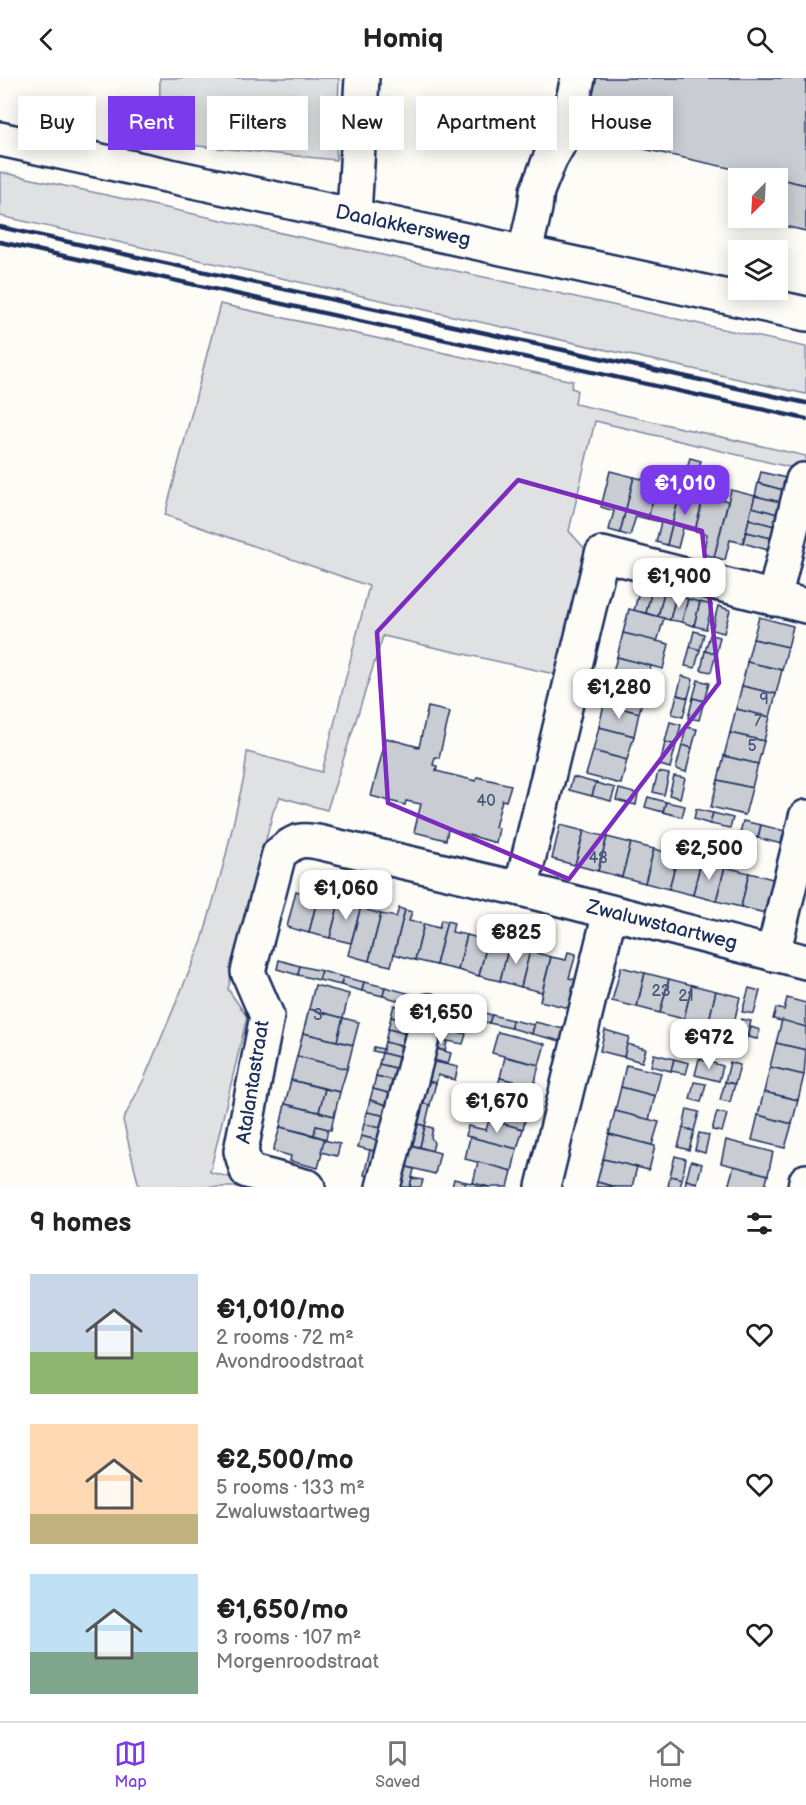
<!DOCTYPE html>
<meta charset="utf-8">
<style>
:root{--surface:#fff;--page:#f6f6f6;--text:#222;--muted:#767676;--line:#e0e0e0;--accent:#7c3aed}
body{margin:0;font-family:"Balsamiq Sans",sans-serif;background:var(--page);color:var(--text);height:100vh;display:flex;flex-direction:column;font-size:22px;white-space:nowrap}
*{box-sizing:border-box;margin:0}
p{font-size:20px;color:var(--muted)}
.icon{flex:none;width:33px;height:33px;fill:none;stroke:currentColor;stroke-width:2;stroke-linecap:round;stroke-linejoin:round}
.map{position:relative;height:1109px;overflow:hidden}
.side{display:flex;flex-direction:column;background:var(--surface);flex:1}
.side>*{flex:none}
.top-card{position:absolute;left:18px;top:18px;width:771px;height:54px;display:flex;gap:12px}
.needle{width:39px;rotate:204deg}
.tools{position:absolute;left:728px;top:90px;display:grid;gap:12px}
.tools a{display:grid;place-items:center;width:60px;height:60px;border-radius:0px;background:var(--surface);box-shadow:0 3px 15px #0003;font-size:30px}
.price{position:absolute;translate:-50% -51px;padding:0 14px;border-radius:12px;background:#fff;color:#222;font-size:20px;line-height:39px;filter:drop-shadow(0 2px 3px #0008)}
.price::after{content:'';position:absolute;left:50%;top:36px;width:18px;height:14px;margin-left:-9px;background:inherit;clip-path:polygon(0 0,100% 0,50% 100%)}
.price.current{background:var(--accent);color:#fff}
ul{padding:0;list-style:none}
li{display:flex;align-items:center;gap:18px;height:150px;padding:0 30px}
li span{display:grid;place-items:center;flex:none;width:168px;height:120px;border-radius:0px;color:#555}
li>.icon{margin-inline-start:auto}
span .icon{width:72px;height:72px;fill:#fffc;stroke-width:1}
li b{font-size:26px}
h2{display:flex;justify-content:space-between;align-items:center;height:72px;padding:0 30px;font-size:26px}
.pill{padding:0 21px;border-radius:0px;background:var(--surface);box-shadow:0 3px 15px #0003;font-size:21px;line-height:54px}
.pill.current{background:var(--accent);color:#fff}
header{display:flex;justify-content:space-between;align-items:center;height:78px;padding:0 30px;background:var(--surface);font-size:27px;font-weight:800}
.menu{display:flex;justify-content:space-around;align-items:center;height:84px;border-top:2px solid var(--line);background:var(--surface);font-size:16px;color:var(--muted)}
.menu a{display:grid;justify-items:center;gap:3px}
.menu .current{color:var(--accent)}
.map>svg:first-child{display:block}
.green{fill:#e0e1e3;stroke:#7e88a0;stroke-width:1.5}
.building{fill:#c9ccd3;stroke:#1b2f5e;stroke-width:1.5}
.lines{fill:none;stroke-linecap:round;stroke-linejoin:round}
.minor-casing{stroke:#1b2f5e;stroke-width:38}
.minor{stroke:#fdfcf7;stroke-width:33}
.rail{stroke:#1b2f5e;stroke-width:4.5}
.marked{fill:none;stroke:#7b2cbf;stroke-width:4.5;stroke-linejoin:round}
.labels{text-anchor:middle;dominant-baseline:central;stroke-width:5;stroke-linejoin:round;paint-order:stroke}
.number-label{font-size:16px;fill:#46567b}
.street-label{font-size:20px;fill:#1b2f5e;stroke:#fdfcf7}
</style>
<header><svg class="icon" aria-label="back" viewBox="0 0 24 24"><path d="M15 5l-7 7 7 7"/></svg>Homiq<svg class="icon" aria-label="search" viewBox="0 0 24 24"><circle cx="10" cy="10" r="6"/><path d="M15 15l6 6"/></svg></header>
<div class="map">
<svg width="806" height="1109" viewBox="0 0 806 1109">
<rect width="100%" height="100%" fill="#fdfcf7"/>
<filter id="ink" filterUnits="userSpaceOnUse"><feTurbulence type="fractalNoise" baseFrequency=".0167" numOctaves="2"/><feDisplacementMap in="SourceGraphic" scale="12" xChannelSelector="R" yChannelSelector="G"/><feConvolveMatrix kernelMatrix="1 2 1 2 8 2 1 2 1" color-interpolation-filters="sRGB"/></filter>
<g filter="url(#ink)">
<g class="green">
<polygon points="160,0 339,0 336,82 159,64"/>
<polygon points="0,94 806,269 806,316 0,138"/>
<polygon points="220,226 573,303 571,310 577,312 575,326 806,378 806,393 595,343 569,453 586,472 559,597 383,558 327,732 280,719 273,734 228,911 247,939 210,1094 266,1109 139,1109 123,1042 144,1001 202,863 225,781 244,699 247,674 322,694 369,508 165,437"/>
</g>
<g class="building">
<polygon points="593,0 806,0 806,107 580,57"/>
<polygon points="763,97 806,107 806,153 753,141 777,140 777,100 762,100"/>
<polygon points="690,380 701,383 699,389 694,392 687,390"/>
<polygon points="610,393 634,399 620,455 609,452 614,433 601,429"/>
<polygon points="761,394 786,400 783,412 758,405"/>
<polygon points="634,399 657,405 648,441 636,438 630,458 620,455"/>
<polygon points="657,405 681,411 667,467 656,464 661,444 648,441"/>
<polygon points="758,405 783,412 780,424 755,418"/>
<polygon points="681,411 704,417 695,453 683,450 678,470 667,467"/>
<polygon points="731,412 755,418 743,465 730,462 725,482 714,479"/>
<polygon points="704,417 728,423 714,479 703,476 707,456 695,453"/>
<polygon points="755,418 780,424 777,436 752,429"/>
<polygon points="752,429 777,436 774,448 749,441"/>
<polygon points="749,441 774,448 771,460 746,454"/>
<polygon points="746,454 771,460 768,472 743,465"/>
<polygon points="640,509 652,512 646,535 634,533"/>
<polygon points="652,512 664,515 658,539 646,535"/>
<polygon points="664,515 676,518 670,542 658,539"/>
<polygon points="676,518 688,521 682,544 670,542"/>
<polygon points="688,521 700,524 694,548 682,544"/>
<polygon points="700,524 712,527 706,551 694,548"/>
<polygon points="718,528 730,532 724,555 712,552"/>
<polygon points="629,531 664,540 657,564 623,555"/>
<polygon points="759,539 793,548 788,569 753,561"/>
<polygon points="694,553 704,556 700,572 690,569"/>
<polygon points="623,555 669,566 663,591 617,579"/>
<polygon points="710,557 720,559 716,576 705,573"/>
<polygon points="753,561 788,569 782,592 747,584"/>
<polygon points="690,569 700,572 695,590 685,588"/>
<polygon points="705,573 716,576 711,594 701,592"/>
<polygon points="617,579 651,588 645,611 611,602"/>
<polygon points="747,584 782,592 776,616 742,608"/>
<polygon points="682,598 693,601 688,620 677,617"/>
<polygon points="611,602 645,611 639,635 604,626"/>
<polygon points="698,602 709,605 704,623 693,620"/>
<polygon points="742,608 776,616 770,639 736,631"/>
<polygon points="677,617 688,620 683,639 672,636"/>
<polygon points="693,620 704,623 699,642 688,640"/>
<polygon points="604,626 639,635 634,658 599,649"/>
<polygon points="428,629 450,634 439,680 435,679 433,687 437,688 436,693 476,703 477,699 511,707 506,723 502,722 495,749 499,750 496,765 448,751 446,762 414,754 421,726 406,723 405,727 371,718 386,660 419,669"/>
<polygon points="736,631 770,639 764,663 730,655"/>
<polygon points="670,644 681,647 676,667 665,664"/>
<polygon points="599,649 634,658 627,682 593,673"/>
<polygon points="686,649 697,651 692,670 682,667"/>
<polygon points="730,655 764,663 758,686 724,678"/>
<polygon points="665,664 676,667 670,690 660,687"/>
<polygon points="682,667 692,670 686,694 676,691"/>
<polygon points="593,673 627,682 621,706 586,697"/>
<polygon points="724,678 758,686 752,710 718,702"/>
<polygon points="658,694 669,696 664,717 653,714"/>
<polygon points="674,698 685,700 680,720 669,717"/>
<polygon points="573,699 596,705 592,718 569,712"/>
<polygon points="718,702 752,710 745,737 711,729"/>
<polygon points="596,705 615,710 611,723 592,718"/>
<polygon points="619,711 638,716 636,727 616,722"/>
<polygon points="648,719 666,724 663,734 645,729"/>
<polygon points="666,724 685,728 682,739 663,734"/>
<polygon points="696,731 713,735 710,746 694,741"/>
<polygon points="713,735 733,740 730,750 710,746"/>
<polygon points="743,743 761,747 758,760 740,755"/>
<polygon points="560,747 584,753 575,787 552,781"/>
<polygon points="761,747 785,753 782,766 758,760"/>
<polygon points="584,753 607,759 598,793 575,787"/>
<polygon points="607,759 631,765 622,799 598,793"/>
<polygon points="631,765 654,771 645,805 622,799"/>
<polygon points="654,771 678,777 669,811 645,805"/>
<polygon points="678,777 701,783 693,817 669,811"/>
<polygon points="701,783 725,789 716,823 693,817"/>
<polygon points="725,789 749,795 741,829 716,823"/>
<polygon points="749,795 773,801 765,835 741,829"/>
<polygon points="314,809 320,810 309,855 287,849 296,813 312,818"/>
<polygon points="320,810 327,812 324,821 339,825 330,860 309,855"/>
<polygon points="356,820 363,821 351,865 330,860 339,825 354,828"/>
<polygon points="363,821 369,823 367,832 381,836 369,883 348,877"/>
<polygon points="399,830 405,832 391,888 369,883 381,836 396,839"/>
<polygon points="405,832 412,834 409,843 424,846 415,882 394,876"/>
<polygon points="441,842 447,843 436,887 415,882 424,846 439,850"/>
<polygon points="447,843 454,845 452,854 467,857 458,892 436,887"/>
<polygon points="483,852 490,854 479,898 458,892 467,857 482,861"/>
<polygon points="490,854 496,856 494,864 509,868 500,903 479,898"/>
<polygon points="526,863 532,865 521,909 500,903 509,868 524,872"/>
<polygon points="532,865 539,866 537,875 551,879 542,914 521,909"/>
<polygon points="568,874 576,876 569,900 576,902 569,930 540,923 551,879 566,882"/>
<polygon points="279,882 300,888 298,897 277,891"/>
<polygon points="300,888 322,893 319,902 298,897"/>
<polygon points="621,889 645,895 637,929 612,923"/>
<polygon points="322,893 343,899 341,907 319,902"/>
<polygon points="645,895 669,901 660,935 637,929"/>
<polygon points="343,899 364,904 362,913 341,907"/>
<polygon points="669,901 692,907 684,941 660,935"/>
<polygon points="364,904 385,909 383,918 362,913"/>
<polygon points="315,907 349,916 343,940 309,931"/>
<polygon points="692,907 716,913 708,947 684,941"/>
<polygon points="385,909 407,915 404,924 383,918"/>
<polygon points="749,910 760,913 754,936 742,934"/>
<polygon points="716,913 740,919 732,953 708,947"/>
<polygon points="407,915 428,921 426,929 404,924"/>
<polygon points="787,920 806,925 806,949 773,941 776,930 784,932"/>
<polygon points="449,926 470,931 468,940 447,934"/>
<polygon points="394,927 417,933 414,945 391,939"/>
<polygon points="309,931 343,940 337,963 303,955"/>
<polygon points="470,931 492,937 489,945 468,940"/>
<polygon points="492,937 512,942 511,950 489,945"/>
<polygon points="391,939 414,945 411,957 388,951"/>
<polygon points="343,940 359,944 353,967 337,963"/>
<polygon points="741,941 751,943 747,958 737,955"/>
<polygon points="512,942 534,947 532,956 511,950"/>
<polygon points="782,942 806,949 806,972 776,965"/>
<polygon points="535,944 564,951 561,963 532,956"/>
<polygon points="751,949 760,952 757,961 748,959"/>
<polygon points="388,951 411,957 408,970 385,964"/>
<polygon points="450,952 466,956 463,966 437,961 439,953 449,956"/>
<polygon points="605,952 629,959 624,979 600,973"/>
<polygon points="498,954 545,966 539,987 492,975"/>
<polygon points="303,955 353,967 347,991 297,978"/>
<polygon points="737,955 747,958 742,977 732,974"/>
<polygon points="437,961 447,963 445,973 435,970"/>
<polygon points="385,964 408,970 406,981 382,975"/>
<polygon points="776,965 806,972 804,997 770,989"/>
<polygon points="627,966 646,971 642,984 624,979"/>
<polygon points="374,969 383,971 382,975 373,973"/>
<polygon points="434,970 451,975 448,986 431,981"/>
<polygon points="382,975 406,981 403,992 379,986"/>
<polygon points="654,976 674,981 671,993 651,988"/>
<polygon points="297,978 347,991 340,1014 291,1002"/>
<polygon points="505,979 539,987 534,1008 500,1000"/>
<polygon points="674,981 689,985 686,996 671,993"/>
<polygon points="699,981 723,988 719,1003 695,997"/>
<polygon points="431,983 458,989 455,1002 438,997 436,1005 426,1003"/>
<polygon points="730,984 740,987 735,1006 725,1004"/>
<polygon points="379,986 403,992 400,1004 376,998"/>
<polygon points="626,987 661,995 655,1018 621,1009"/>
<polygon points="770,989 804,997 798,1022 764,1014"/>
<polygon points="376,998 400,1004 396,1017 373,1011"/>
<polygon points="500,1000 534,1008 528,1029 494,1021"/>
<polygon points="291,1002 325,1011 319,1034 285,1026"/>
<polygon points="426,1003 436,1005 430,1027 420,1025"/>
<polygon points="694,1004 706,1006 701,1024 690,1021"/>
<polygon points="725,1004 735,1006 730,1024 720,1022"/>
<polygon points="621,1009 655,1018 649,1042 615,1033"/>
<polygon points="325,1011 340,1014 334,1038 319,1034"/>
<polygon points="373,1011 396,1017 393,1029 370,1022"/>
<polygon points="764,1014 798,1022 792,1046 758,1037"/>
<polygon points="483,1018 528,1029 523,1051 470,1037 472,1029 480,1030"/>
<polygon points="370,1022 393,1029 391,1039 367,1034"/>
<polygon points="420,1025 430,1027 425,1048 415,1045"/>
<polygon points="285,1026 334,1038 331,1052 316,1048 314,1057 280,1049"/>
<polygon points="687,1031 699,1034 694,1053 683,1050"/>
<polygon points="615,1033 659,1044 652,1067 609,1056"/>
<polygon points="367,1034 391,1039 387,1052 364,1046"/>
<polygon points="717,1034 727,1036 722,1054 712,1052"/>
<polygon points="758,1037 792,1046 785,1070 752,1062"/>
<polygon points="489,1042 523,1051 517,1071 466,1058 468,1048 486,1052"/>
<polygon points="415,1045 425,1048 420,1069 410,1067"/>
<polygon points="364,1046 387,1052 384,1064 361,1058"/>
<polygon points="316,1048 328,1051 326,1061 314,1057"/>
<polygon points="425,1048 433,1050 431,1059 434,1065 432,1073 420,1069"/>
<polygon points="280,1049 326,1061 318,1090 290,1083 291,1078 273,1073"/>
<polygon points="683,1050 694,1053 689,1072 678,1069"/>
<polygon points="699,1055 709,1057 705,1075 695,1072"/>
<polygon points="609,1056 655,1068 649,1092 603,1081"/>
<polygon points="361,1058 384,1064 381,1075 358,1069"/>
<polygon points="470,1059 517,1071 512,1093 465,1081"/>
<polygon points="324,1062 340,1066 337,1078 321,1074"/>
<polygon points="726,1062 773,1074 768,1097 721,1085"/>
<polygon points="410,1067 440,1075 435,1096 404,1088"/>
<polygon points="370,1072 381,1075 375,1100 364,1097"/>
<polygon points="675,1078 686,1081 682,1101 670,1098"/>
<polygon points="603,1081 637,1089 632,1109 615,1109 597,1104"/>
<polygon points="691,1083 702,1086 697,1105 686,1102"/>
<polygon points="478,1084 512,1093 508,1109 489,1109 473,1105"/>
<polygon points="404,1088 414,1091 410,1109 399,1109"/>
<polygon points="734,1088 768,1097 765,1109 728,1109"/>
<polygon points="670,1098 682,1101 680,1109 668,1109"/>
<polygon points="412,1100 423,1102 421,1109 410,1109"/>
<polygon points="454,1101 466,1104 464,1109 452,1109"/>
<polygon points="686,1102 697,1105 696,1109 685,1109"/>
<polygon points="466,1104 473,1105 489,1109 464,1109"/>
<polygon points="597,1104 615,1109 596,1109"/>
</g>
<g class="lines">
<defs>
<g id="minor">
<polyline points="0,61 806,236"/>
<polyline points="354,137 362,0"/>
<polyline points="525,174 535,130 537,113 550,81 566,53 578,0"/>
<polyline points="774,521 803,402"/>
<polyline points="521,811 602,476 806,528"/>
<polyline points="773,876 806,739"/>
<path d="M308,1109l-61,-16 -6,-20 26,-135 -19,-44 31,-118c16,-14 22,-16 43,-11l199,46 285,73"/>
<polyline points="383,1109 429,933"/>
<polyline points="543,1109 610,834"/>
<polyline points="805,1109 806,1103"/>
</g>
</defs>
<use href="#minor" class="minor-casing"/>
<use href="#minor" class="minor"/>
<g class="rail">
<polyline points="0,149 806,325"/>
<polyline points="0,164 806,341"/>
</g>
</g>
</g>
<path class="marked" d="M518,402l184,51 17,152 -150,196 -181,-76 -11,-171z"/>
<g class="labels">
<g class="number-label">
<text x="764" y="621">9</text>
<text x="758" y="643">7</text>
<text x="752" y="668">5</text>
<text x="486" y="723">40</text>
<text x="598" y="780">48</text>
<text x="661" y="913">23</text>
<text x="686" y="918">21</text>
<text x="318" y="937">3</text>
</g>
<g class="street-label">
<text transform="translate(403 148) rotate(12)">Daalakkersweg</text>
<text transform="translate(662 847) rotate(14)">Zwaluwstaartweg</text>
<text transform="translate(253 1004) rotate(-81)">Atalantastraat</text>
</g>
</g>
</svg>
<div class="tools">
<a><svg class="needle" viewBox="-14 -14 28 28"><path d="M0-13l5 13h-10z" fill="#e53935"/><path d="M0 13l5-13h-10z" fill="#767676"/></svg></a>
<a><svg class="icon" aria-label="layers" viewBox="0 0 24 24"><path d="M12 4l9 5-9 5-9-5zM3 14l9 5 9-5"/></svg></a>
</div>
<b class="price current" style="left:685px;top:438px">€1,010</b>
<b class="price" style="left:679px;top:531px">€1,900</b>
<b class="price" style="left:619px;top:642px">€1,280</b>
<b class="price" style="left:709px;top:803px">€2,500</b>
<b class="price" style="left:346px;top:843px">€1,060</b>
<b class="price" style="left:516px;top:887px">€825</b>
<b class="price" style="left:441px;top:967px">€1,650</b>
<b class="price" style="left:709px;top:992px">€972</b>
<b class="price" style="left:497px;top:1056px">€1,670</b>
<div class="top-card">
<a class="pill">Buy</a>
<a class="pill current">Rent</a>
<a class="pill">Filters</a>
<a class="pill">New</a>
<a class="pill">Apartment</a>
<a class="pill">House</a>
</div>
</div>
<section class="side">
<h2>9 homes<svg class="icon" aria-label="filters" viewBox="0 0 24 24"><path d="M4 7h16M4 17h16"/><circle cx="9" cy="7" r="2"/><circle cx="15" cy="17" r="2"/></svg></h2>
<ul>
<li><span style="background:linear-gradient(#c9d6e8 65%,#8fb573 0)"><svg class="icon" aria-label="home" viewBox="0 0 24 24"><path d="M3 11l9-7 9 7M6 9v11h12V9"/></svg></span><div><b>€1,010/mo</b><p>2 rooms · 72 m²</p><p>Avondroodstraat</p></div><svg class="icon" aria-label="heart" viewBox="0 0 24 24"><path d="M12 20l-8-8c-3-5 5-10 8-4 3-6 11-1 8 4z"/></svg></li>
<li><span style="background:linear-gradient(#ffd9b3 75%,#c2b280 0)"><svg class="icon" aria-label="home" viewBox="0 0 24 24"><path d="M3 11l9-7 9 7M6 9v11h12V9"/></svg></span><div><b>€2,500/mo</b><p>5 rooms · 133 m²</p><p>Zwaluwstaartweg</p></div><svg class="icon" aria-label="heart" viewBox="0 0 24 24"><path d="M12 20l-8-8c-3-5 5-10 8-4 3-6 11-1 8 4z"/></svg></li>
<li><span style="background:linear-gradient(#bfe0f5 65%,#7fa58c 0)"><svg class="icon" aria-label="home" viewBox="0 0 24 24"><path d="M3 11l9-7 9 7M6 9v11h12V9"/></svg></span><div><b>€1,650/mo</b><p>3 rooms · 107 m²</p><p>Morgenroodstraat</p></div><svg class="icon" aria-label="heart" viewBox="0 0 24 24"><path d="M12 20l-8-8c-3-5 5-10 8-4 3-6 11-1 8 4z"/></svg></li>
</ul>
</section>
<nav class="menu">
<a class="current"><svg class="icon" aria-label="map" viewBox="0 0 24 24"><path d="M3 6l6-2 6 2 6-2v14l-6 2-6-2-6 2zM9 4v14M15 6v14"/></svg>Map</a>
<a><svg class="icon" aria-label="saved" viewBox="0 0 24 24"><path d="M7 4h10v16l-5-4-5 4z"/></svg>Saved</a>
<a><svg class="icon" aria-label="home" viewBox="0 0 24 24"><path d="M3 11l9-7 9 7M6 9v11h12V9"/></svg>Home</a>
</nav>
